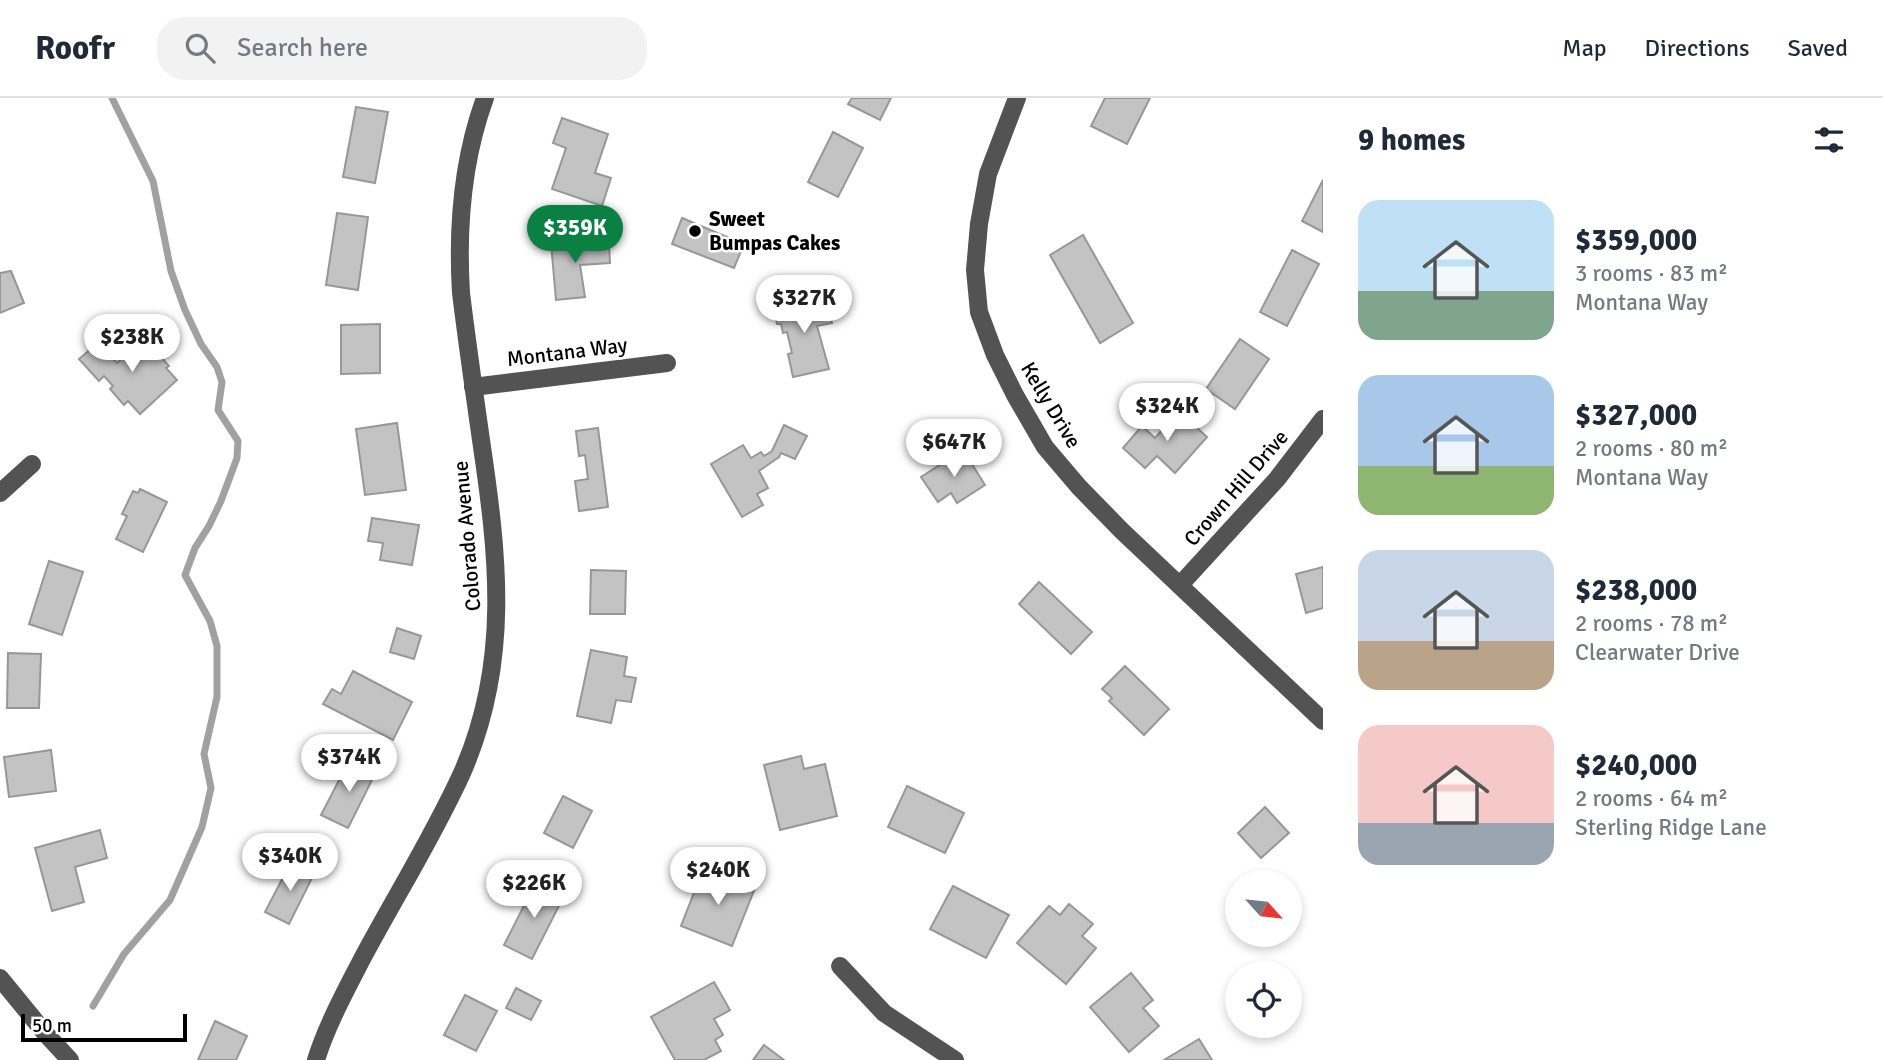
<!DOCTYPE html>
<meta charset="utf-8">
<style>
:root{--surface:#fff;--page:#f2f2f3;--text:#1f2937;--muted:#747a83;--line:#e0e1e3;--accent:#0b8043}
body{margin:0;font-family:Signika,sans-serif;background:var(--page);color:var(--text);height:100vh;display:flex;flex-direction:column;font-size:26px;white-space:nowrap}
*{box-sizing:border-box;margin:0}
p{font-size:23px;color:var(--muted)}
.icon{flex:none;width:38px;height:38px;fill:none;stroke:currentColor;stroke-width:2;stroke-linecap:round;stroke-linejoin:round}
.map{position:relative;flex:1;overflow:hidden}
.side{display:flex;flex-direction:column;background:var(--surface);width:560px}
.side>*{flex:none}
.needle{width:46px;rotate:117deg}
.tools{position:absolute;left:1225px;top:772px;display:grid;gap:14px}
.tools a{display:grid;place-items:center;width:77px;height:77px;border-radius:50%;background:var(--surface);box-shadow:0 4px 10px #0003;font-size:35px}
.scale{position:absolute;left:21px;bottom:18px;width:166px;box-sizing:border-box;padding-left:7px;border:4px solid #000;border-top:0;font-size:19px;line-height:24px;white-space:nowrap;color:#000;-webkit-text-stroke:5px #fff;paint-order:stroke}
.price{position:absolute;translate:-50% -60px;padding:0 16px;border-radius:24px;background:#fff;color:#222;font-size:23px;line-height:46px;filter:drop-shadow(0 2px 4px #0008)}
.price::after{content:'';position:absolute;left:50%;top:42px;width:21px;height:16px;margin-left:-10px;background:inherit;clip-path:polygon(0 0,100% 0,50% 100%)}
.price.on{background:var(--accent);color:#fff}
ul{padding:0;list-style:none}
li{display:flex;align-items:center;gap:21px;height:175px;padding:0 35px}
li span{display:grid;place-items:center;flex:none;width:196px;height:140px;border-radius:21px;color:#555}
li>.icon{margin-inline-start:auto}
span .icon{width:84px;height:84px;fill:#fffc;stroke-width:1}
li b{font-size:30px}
h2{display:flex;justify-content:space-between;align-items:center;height:84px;padding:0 35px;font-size:30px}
header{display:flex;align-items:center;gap:42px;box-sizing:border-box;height:98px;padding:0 35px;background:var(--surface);border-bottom:2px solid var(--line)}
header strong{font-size:33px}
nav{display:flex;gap:38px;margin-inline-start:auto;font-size:24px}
.search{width:490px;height:63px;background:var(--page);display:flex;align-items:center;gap:18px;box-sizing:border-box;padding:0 24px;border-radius:28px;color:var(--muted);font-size:26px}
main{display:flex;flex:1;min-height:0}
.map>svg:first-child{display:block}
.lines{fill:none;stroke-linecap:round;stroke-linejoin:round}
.stream{stroke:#a1a1a1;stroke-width:7}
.building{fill:#c3c3c3;stroke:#979797;stroke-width:2}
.minor{stroke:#535353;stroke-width:18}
.poi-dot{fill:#000;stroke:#fff;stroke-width:2.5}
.labels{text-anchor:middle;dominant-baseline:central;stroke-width:5;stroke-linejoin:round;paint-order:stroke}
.poi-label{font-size:21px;font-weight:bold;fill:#000;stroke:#fff;text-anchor:start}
.street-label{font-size:21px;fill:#000;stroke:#fff}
</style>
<header>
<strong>Roofr</strong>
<div class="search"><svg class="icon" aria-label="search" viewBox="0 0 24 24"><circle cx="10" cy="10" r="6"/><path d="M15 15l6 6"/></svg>Search here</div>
<nav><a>Map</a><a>Directions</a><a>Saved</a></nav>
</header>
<main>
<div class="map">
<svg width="1323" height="962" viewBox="0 0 1323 962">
<rect width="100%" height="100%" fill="#fff"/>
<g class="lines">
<polyline class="stream" points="93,908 124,856 170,802 202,729 211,690 204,656 217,599 217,548 210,523 185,477 195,450 209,428 221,403 237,360 238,343 218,312 222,284 217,269 201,246 185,212 171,173 153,83 112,0"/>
</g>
<g class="building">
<polygon points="852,0 891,0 880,22 848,6"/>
<polygon points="1105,0 1150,0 1127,46 1091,28"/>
<polygon points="356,9 388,14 375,85 343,79"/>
<polygon points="562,20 608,36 595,75 611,80 602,108 552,91 566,50 553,45"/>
<polygon points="833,34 863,50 838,99 808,84"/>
<polygon points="1323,82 1323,134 1302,123"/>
<polygon points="337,115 368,119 358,192 326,187"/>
<polygon points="682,120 744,146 734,170 672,146"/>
<polygon points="1083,137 1133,225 1100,245 1050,157"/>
<polygon points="598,139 599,148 609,147 610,165 580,167 585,199 556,202 551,145"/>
<polygon points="1292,152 1319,166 1287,228 1260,214"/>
<polygon points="11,173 24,205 0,215 0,175"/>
<polygon points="811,200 813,211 828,207 832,225 817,228 829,271 793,279 788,256 792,255 787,234 783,235 781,226 777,226 773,209"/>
<polygon points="380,226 380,275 341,276 341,227"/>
<polygon points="1240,241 1269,261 1235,311 1206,291"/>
<polygon points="142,243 151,253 154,251 169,268 166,270 177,282 140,316 128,303 124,307 110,291 113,288 104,278 99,283 79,261 99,244 117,265"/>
<polygon points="1179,313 1207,339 1175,375 1157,358 1145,370 1123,350 1142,328 1155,340"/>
<polygon points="397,325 406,392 365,397 356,331"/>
<polygon points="784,327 807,338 795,361 781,355 779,359 759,373 768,390 757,396 763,407 742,419 711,366 743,347 751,360 761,354 764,358 772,353"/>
<polygon points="598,330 608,409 579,413 575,383 588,381 585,357 579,358 576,333"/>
<polygon points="963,352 985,387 957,405 951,395 938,404 921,379"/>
<polygon points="140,391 167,404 143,454 116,441 127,418 122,416 133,393 138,395"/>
<polygon points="372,420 419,427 412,467 380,462 383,445 368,443"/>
<polygon points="49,463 83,474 62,537 29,526"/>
<polygon points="1323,469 1323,510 1306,515 1296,476"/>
<polygon points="591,472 626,473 625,516 590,516"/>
<polygon points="1039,484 1092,534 1071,556 1019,506"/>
<polygon points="397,530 421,538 414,561 390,554"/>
<polygon points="591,552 627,559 624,578 636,580 631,604 616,602 611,625 577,618"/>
<polygon points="8,555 41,556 39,610 7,610"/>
<polygon points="1125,568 1169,611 1144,637 1109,603 1112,600 1102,591"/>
<polygon points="353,573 412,604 393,642 323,606 332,591 341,596"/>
<polygon points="51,652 56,693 9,699 4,659"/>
<polygon points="801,658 804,671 825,666 837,718 780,732 764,667"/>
<polygon points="350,661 376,674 348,730 321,717"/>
<polygon points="907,688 964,715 945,755 888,729"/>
<polygon points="563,698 592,713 573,750 544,735"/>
<polygon points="1265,709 1289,735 1261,760 1238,735"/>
<polygon points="100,732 107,760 75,769 84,804 52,813 35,750"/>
<polygon points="291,764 314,776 289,826 265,814"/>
<polygon points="704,769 755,790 732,848 681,828"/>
<polygon points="537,782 565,796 532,861 504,847"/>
<polygon points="953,788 1009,817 986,860 930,831"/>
<polygon points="1069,806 1093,826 1082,838 1096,850 1066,886 1017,845 1049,808 1060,817"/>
<polygon points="1131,875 1153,902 1143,910 1159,928 1129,954 1090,909"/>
<polygon points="714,884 730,912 714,921 723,937 715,942 721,953 704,962 675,962 651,919"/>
<polygon points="516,890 541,903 531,922 506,910"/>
<polygon points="465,897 497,913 476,953 444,937"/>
<polygon points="215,923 247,938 236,962 198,962"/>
<polygon points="1199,941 1212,962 1164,962"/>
<polygon points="764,947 784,962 753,962"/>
</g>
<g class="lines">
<g class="minor">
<polyline points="1017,0 988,76 979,126 975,172 979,214 995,257 1015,297 1045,349 1079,389 1122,433 1323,623"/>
<polyline points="473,289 667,265"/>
<polyline points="0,395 32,366"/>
<polyline points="1180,487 1277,381 1323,321"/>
<polyline points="840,868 884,915 955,962"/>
<polyline points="0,880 45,935 70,962"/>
<path d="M316,962c11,-35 29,-68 46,-101 33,-62 71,-122 100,-186 49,-111 36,-218 19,-333 -7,-49 -14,-98 -20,-147 -4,-66 1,-132 24,-195"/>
</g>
</g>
<circle class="poi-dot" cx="695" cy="133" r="7"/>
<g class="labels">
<g class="poi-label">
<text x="709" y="121">Sweet<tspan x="709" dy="24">Bumpas Cakes</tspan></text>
</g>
<g class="street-label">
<text transform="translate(567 254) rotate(-7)">Montana Way</text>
<text transform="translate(1051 307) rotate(59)">Kelly Drive</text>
<text transform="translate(1236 390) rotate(-49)">Crown Hill Drive</text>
<text transform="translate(467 438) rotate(-95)">Colorado Avenue</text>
</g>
</g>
</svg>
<div class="tools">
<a><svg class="needle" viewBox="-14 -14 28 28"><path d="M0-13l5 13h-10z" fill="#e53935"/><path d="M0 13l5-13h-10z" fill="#747a83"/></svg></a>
<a><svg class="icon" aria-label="locate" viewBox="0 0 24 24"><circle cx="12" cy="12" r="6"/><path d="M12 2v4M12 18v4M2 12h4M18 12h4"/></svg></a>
</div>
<div class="scale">50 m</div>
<b class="price on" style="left:575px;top:167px">$359K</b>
<b class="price" style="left:804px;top:237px">$327K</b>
<b class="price" style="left:132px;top:276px">$238K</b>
<b class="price" style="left:1167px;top:345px">$324K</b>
<b class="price" style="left:954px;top:381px">$647K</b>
<b class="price" style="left:349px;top:696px">$374K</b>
<b class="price" style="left:290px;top:795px">$340K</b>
<b class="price" style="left:718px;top:809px">$240K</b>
<b class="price" style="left:534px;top:822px">$226K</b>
</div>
<section class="side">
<h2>9 homes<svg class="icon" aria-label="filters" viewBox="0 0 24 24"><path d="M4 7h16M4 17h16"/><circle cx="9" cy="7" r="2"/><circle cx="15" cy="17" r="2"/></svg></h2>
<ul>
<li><span style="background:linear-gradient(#bfe0f5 65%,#7fa58c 0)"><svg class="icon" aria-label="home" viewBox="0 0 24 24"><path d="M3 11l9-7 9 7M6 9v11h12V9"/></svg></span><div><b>$359,000</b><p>3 rooms · 83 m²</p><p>Montana Way</p></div></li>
<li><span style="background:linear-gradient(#a9c7e8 65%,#8fb573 0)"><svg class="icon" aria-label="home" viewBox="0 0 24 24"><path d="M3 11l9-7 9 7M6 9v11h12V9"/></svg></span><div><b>$327,000</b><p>2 rooms · 80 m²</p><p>Montana Way</p></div></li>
<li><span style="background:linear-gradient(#c9d6e8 65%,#b9a48a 0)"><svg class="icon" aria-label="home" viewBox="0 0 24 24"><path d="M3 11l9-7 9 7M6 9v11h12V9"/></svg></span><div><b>$238,000</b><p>2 rooms · 78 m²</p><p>Clearwater Drive</p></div></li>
<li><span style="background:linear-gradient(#f6c9c9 70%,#9aa5b1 0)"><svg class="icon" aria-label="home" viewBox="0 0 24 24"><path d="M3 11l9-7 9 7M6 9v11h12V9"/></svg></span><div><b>$240,000</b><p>2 rooms · 64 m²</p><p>Sterling Ridge Lane</p></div></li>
</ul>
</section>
</main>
